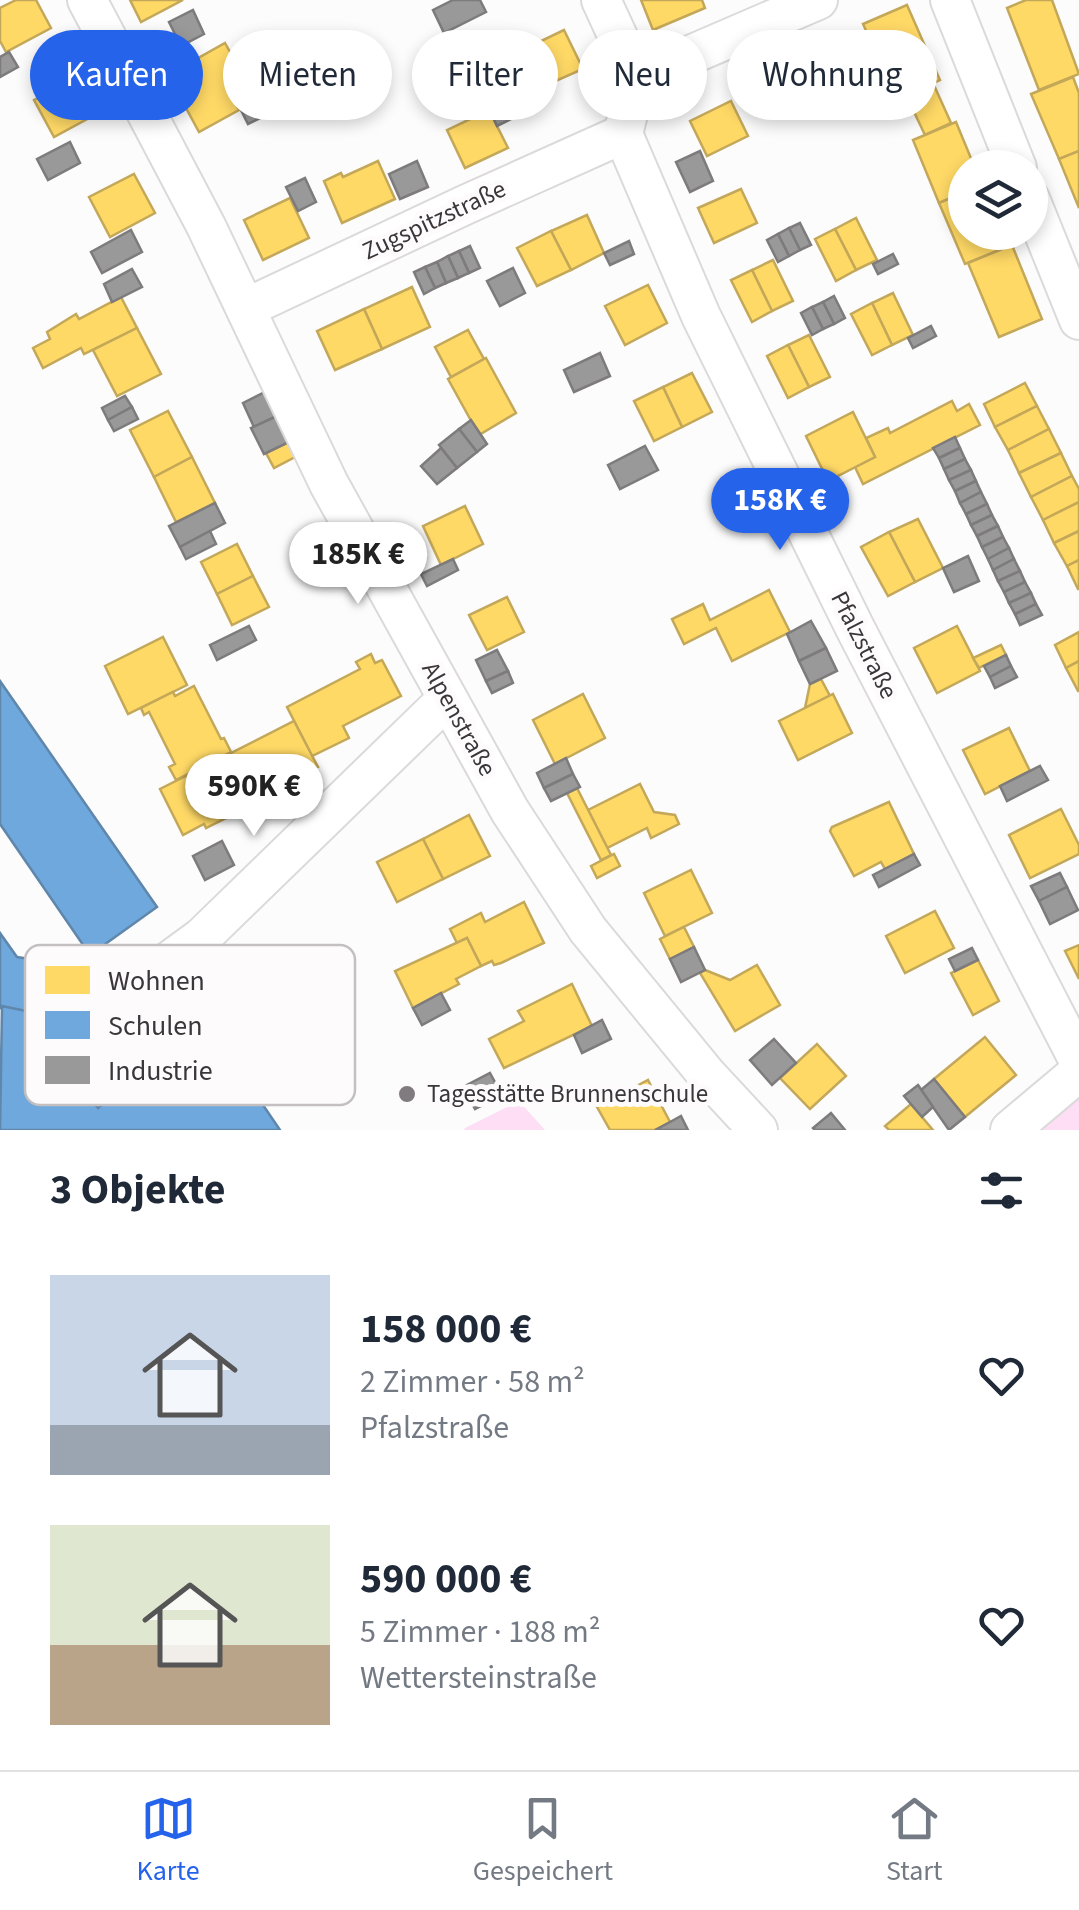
<!DOCTYPE html>
<html lang="de">
<meta charset="utf-8">
<style>
:root{--surface:#fff;--page:#f6f6f7;--text:#1f2937;--muted:#747a83;--line:#e0e1e3;--accent:#2563eb}
body{margin:0;font-family:"Source Sans 3",sans-serif;background:var(--page);color:var(--text);height:100vh;display:flex;flex-direction:column;font-size:38px;white-space:nowrap}
*{box-sizing:border-box;margin:0}
p{font-size:32px;color:var(--muted)}
.icon{flex:none;width:55px;height:55px;fill:none;stroke:currentColor;stroke-width:2;stroke-linecap:round;stroke-linejoin:round}
.map{position:relative;height:1130px;overflow:hidden}
.side{display:flex;flex-direction:column;background:var(--surface);flex:1}
.side>*{flex:none}
.guide{position:absolute;left:30px;top:30px;width:1020px;height:90px;display:flex;gap:20px}
.fabs{position:absolute;left:948px;top:150px;display:grid;gap:20px}
.fabs a{display:grid;place-items:center;width:100px;height:100px;border-radius:50%;background:var(--surface);box-shadow:0 5px 15px #0003;font-size:50px}
.price{position:absolute;translate:-50% -85px;padding:0 22px;border-radius:35px;background:#fff;color:#222;font-size:32px;line-height:65px;filter:drop-shadow(0 2px 5px #0008)}
.price::after{content:'';position:absolute;left:50%;top:60px;width:30px;height:22px;margin-left:-15px;background:inherit;clip-path:polygon(0 0,100% 0,50% 100%)}
.price.current{background:var(--accent);color:#fff}
ul{padding:0;list-style:none}
li{display:flex;align-items:center;gap:30px;height:250px;padding:0 50px}
li span{display:grid;place-items:center;flex:none;width:280px;height:200px;border-radius:0px;color:#555}
li>.icon{margin-inline-start:auto}
span .icon{width:120px;height:120px;fill:#fffc;stroke-width:1}
li b{font-size:42px}
h2{display:flex;justify-content:space-between;align-items:center;height:120px;padding:0 50px;font-size:42px}
.chip{padding:0 35px;border-radius:45px;background:var(--surface);box-shadow:0 5px 15px #0003;font-size:35px;line-height:90px}
.chip.current{background:var(--accent);color:#fff}
.tab-bar{display:flex;justify-content:space-around;align-items:center;height:140px;border-top:2px solid var(--line);background:var(--surface);font-size:28px;color:var(--muted)}
.tab-bar a{display:grid;justify-items:center;gap:5px}
.tab-bar .current{color:var(--accent)}
.map>svg:first-child{display:block}
.green{fill:#fddef4}
.homes{fill:#ffd966;stroke:#c4a859;stroke-width:2.5}
.schools{fill:#6fa8dc;stroke:#5f86ab;stroke-width:2.5}
.industry{fill:#999;stroke:#7d7b7c;stroke-width:2.5}
.lines{fill:none;stroke-linecap:round;stroke-linejoin:round}
.minor-casing{stroke:#dcd9db;stroke-width:42}
.minor{stroke:#fff;stroke-width:38}
.poi-dot{fill:#7f7b7e;stroke:#fefbfd;stroke-width:4}
.labels{text-anchor:middle;dominant-baseline:central;stroke-width:10;stroke-linejoin:round;paint-order:stroke}
.street-label{font-size:25px;fill:#3b363a;stroke:#fefbfd}
.poi-label{font-size:25px;fill:#3b363a;stroke:#fefbfd;text-anchor:start}
.key{fill:#fefbfd;stroke:#c4c0c2;stroke-width:2.5}
.key-label{font-size:28px;fill:#3b363a}
</style>
<div class="map">
<svg width="1079" height="1130" viewBox="0 0 1079 1130">
<rect width="100%" height="100%" fill="#fdfcfd"/>
<g class="green">
<polygon points="1079,1096 1079,1130 1037,1130"/>
<polygon points="519,1101 545,1130 464,1130 465,1128"/>
</g>
<g class="homes">
<polygon points="16,0 36,0 51,28 6,52 0,41 0,8"/>
<polygon points="130,0 183,0 141,22"/>
<polygon points="641,0 702,0 705,8 653,30"/>
<polygon points="1026,0 1052,0 1079,74 1039,90 1007,8"/>
<polygon points="907,5 940,80 897,99 863,24"/>
<polygon points="564,30 583,69 533,91 516,53"/>
<polygon points="225,43 243,75 226,85 239,110 199,132 179,95 195,86 184,66"/>
<polygon points="83,75 102,111 54,137 34,100"/>
<polygon points="1073,77 1079,93 1079,151 1059,159 1031,94"/>
<polygon points="933,83 951,123 925,135 906,95"/>
<polygon points="731,101 748,136 707,156 690,121"/>
<polygon points="489,110 508,148 465,168 447,130"/>
<polygon points="956,122 975,168 965,168 965,192 939,203 913,140"/>
<polygon points="1079,151 1079,208 1059,159"/>
<polygon points="378,161 395,199 342,223 324,181 341,173 343,177"/>
<polygon points="134,174 155,213 110,237 89,197"/>
<polygon points="741,189 757,223 714,243 698,208"/>
<polygon points="965,192 965,232 1003,232 1009,246 965,264 939,203"/>
<polygon points="290,198 309,238 263,260 244,220"/>
<polygon points="587,215 604,253 571,270 551,231"/>
<polygon points="856,218 877,260 856,270 835,229"/>
<polygon points="835,229 856,270 836,281 815,239"/>
<polygon points="551,231 571,270 537,286 517,248"/>
<polygon points="1012,245 1042,319 999,337 968,263"/>
<polygon points="773,260 793,301 772,311 752,270"/>
<polygon points="752,270 772,311 752,322 731,280"/>
<polygon points="648,285 667,323 625,345 605,306"/>
<polygon points="412,287 430,327 382,349 364,309"/>
<polygon points="893,293 913,335 892,345 872,303"/>
<polygon points="121,297 137,328 84,354 81,348 43,368 33,348 50,339 47,332 76,314 79,319"/>
<polygon points="872,303 892,345 872,355 851,314"/>
<polygon points="364,309 382,349 335,370 317,331"/>
<polygon points="137,328 161,374 117,396 93,350"/>
<polygon points="468,330 484,359 451,377 435,347"/>
<polygon points="809,335 830,377 809,387 788,345"/>
<polygon points="788,345 809,387 788,398 767,356"/>
<polygon points="486,358 516,413 479,435 448,379"/>
<polygon points="692,373 712,412 682,427 663,387"/>
<polygon points="1025,383 1037,406 995,427 984,404"/>
<polygon points="663,387 682,427 654,441 634,401"/>
<polygon points="952,401 957,411 969,404 980,425 863,484 855,467 875,457 866,438 888,428 890,433"/>
<polygon points="1037,406 1049,429 1008,450 995,427"/>
<polygon points="168,411 192,457 154,477 130,430"/>
<polygon points="853,412 875,457 828,481 806,436"/>
<polygon points="1049,429 1061,453 1019,473 1008,450"/>
<polygon points="289,442 297,456 274,468 266,453"/>
<polygon points="1061,453 1072,476 1031,497 1019,473"/>
<polygon points="192,457 215,503 176,522 154,477"/>
<polygon points="1072,476 1079,489 1079,502 1043,520 1031,497"/>
<polygon points="1079,502 1079,531 1054,543 1043,520"/>
<polygon points="465,506 483,544 441,565 423,526"/>
<polygon points="918,519 943,568 915,582 889,532"/>
<polygon points="1079,531 1079,560 1067,566 1054,543"/>
<polygon points="889,532 915,582 888,596 861,547"/>
<polygon points="237,544 253,576 217,594 201,562"/>
<polygon points="1079,560 1079,589 1078,589 1067,566"/>
<polygon points="253,576 269,607 232,625 217,594"/>
<polygon points="769,590 790,632 732,661 716,628 684,644 672,619 703,604 710,620"/>
<polygon points="507,597 524,632 487,650 469,615"/>
<polygon points="957,626 980,671 937,693 914,648"/>
<polygon points="1079,632 1079,661 1066,668 1055,645"/>
<polygon points="163,637 187,685 128,714 105,666"/>
<polygon points="1001,645 1006,655 979,668 973,658"/>
<polygon points="371,654 375,663 382,660 401,696 343,726 349,738 312,756 287,707 360,669 356,662"/>
<polygon points="1079,661 1079,691 1078,691 1066,668"/>
<polygon points="821,679 830,696 805,708 810,684"/>
<polygon points="194,686 221,739 224,738 231,752 176,780 169,767 175,764 149,712 144,715 141,708 173,692 175,696"/>
<polygon points="583,694 605,738 555,764 533,720"/>
<polygon points="833,694 852,733 798,760 779,721"/>
<polygon points="294,721 318,767 251,801 252,805 206,828 204,824 183,835 160,789"/>
<polygon points="1009,728 1030,771 985,794 963,750"/>
<polygon points="640,784 654,812 675,815 679,824 651,838 647,828 607,848 588,810"/>
<polygon points="577,788 611,855 601,860 567,793"/>
<polygon points="889,802 914,854 885,869 881,862 854,876 830,831 832,827"/>
<polygon points="1061,809 1079,845 1079,854 1030,878 1009,835"/>
<polygon points="469,815 490,856 443,879 423,839"/>
<polygon points="423,839 443,879 397,902 377,862"/>
<polygon points="614,854 620,866 597,878 591,866"/>
<polygon points="691,870 712,913 665,936 644,893"/>
<polygon points="524,902 544,943 501,963 494,965 492,961 481,966 467,938 457,943 450,929 481,913 485,922"/>
<polygon points="935,911 954,948 905,973 886,936"/>
<polygon points="684,927 694,947 670,959 660,939"/>
<polygon points="467,938 481,966 456,979 459,984 413,1008 395,971"/>
<polygon points="1079,945 1079,979 1065,951"/>
<polygon points="978,960 999,1001 973,1015 951,973"/>
<polygon points="757,965 780,1005 735,1031 700,973 705,970 730,980"/>
<polygon points="572,984 592,1026 504,1068 489,1039 524,1021 518,1011"/>
<polygon points="985,1037 1016,1075 965,1117 934,1079"/>
<polygon points="817,1044 846,1076 810,1109 780,1078"/>
<polygon points="648,1080 670,1122 655,1130 610,1130 597,1107"/>
<polygon points="911,1104 933,1130 889,1130 885,1126"/>
</g>
<g class="schools">
<polygon points="0,681 157,907 90,955 0,824"/>
<polygon points="0,933 17,957 50,962 41,1014 0,1008"/>
<polygon points="246,993 308,1082 307,1086 286,1104 276,1095 263,1105 280,1130 0,1130 2,1006 41,1014 38,1028 98,1108 109,1099 105,1087 119,1080 108,1066 121,1056 118,1051 135,1039 155,1068 167,1059 163,1048 176,1042 162,1021 191,1001 211,1029 224,1020 219,1012"/>
</g>
<g class="industry">
<polygon points="453,0 480,0 486,12 444,33 433,10"/>
<polygon points="193,10 204,34 181,46 169,22"/>
<polygon points="9,52 18,67 0,77 0,57"/>
<polygon points="169,52 174,63 154,73 149,62"/>
<polygon points="512,56 529,93 509,102 493,64"/>
<polygon points="174,63 180,74 160,84 154,73"/>
<polygon points="262,90 273,112 248,124 237,102"/>
<polygon points="504,94 515,117 497,126 486,102"/>
<polygon points="70,142 80,163 48,180 37,159"/>
<polygon points="700,151 713,181 690,192 676,162"/>
<polygon points="417,161 428,187 400,199 389,174"/>
<polygon points="305,178 316,202 298,211 286,187"/>
<polygon points="800,223 811,245 800,250 789,228"/>
<polygon points="789,228 800,250 789,256 778,234"/>
<polygon points="131,230 142,252 102,273 91,252"/>
<polygon points="778,234 789,256 778,262 767,240"/>
<polygon points="629,241 634,254 610,265 604,253"/>
<polygon points="470,246 480,268 469,273 459,251"/>
<polygon points="459,251 469,273 458,278 448,256"/>
<polygon points="893,254 898,264 878,274 873,264"/>
<polygon points="448,256 458,278 446,283 437,262"/>
<polygon points="437,262 446,283 435,288 425,267"/>
<polygon points="425,267 435,288 424,294 414,272"/>
<polygon points="513,268 525,293 500,306 487,281"/>
<polygon points="132,269 142,287 112,302 104,284"/>
<polygon points="834,296 845,318 834,324 823,302"/>
<polygon points="823,302 834,324 823,329 812,307"/>
<polygon points="812,307 823,329 812,335 801,313"/>
<polygon points="931,326 936,336 913,348 908,338"/>
<polygon points="600,353 610,376 574,392 564,370"/>
<polygon points="265,392 277,416 254,427 243,403"/>
<polygon points="125,396 132,407 108,420 102,408"/>
<polygon points="132,407 138,419 114,431 108,420"/>
<polygon points="277,416 289,442 264,454 251,428"/>
<polygon points="471,420 487,444 477,452 459,429"/>
<polygon points="459,429 477,452 457,468 439,445"/>
<polygon points="955,437 960,448 939,458 933,448"/>
<polygon points="645,446 658,470 620,489 608,465"/>
<polygon points="441,448 457,468 437,484 421,466"/>
<polygon points="960,448 965,459 944,469 939,458"/>
<polygon points="965,459 971,470 949,480 944,469"/>
<polygon points="971,470 976,481 955,491 949,480"/>
<polygon points="976,481 981,492 960,503 955,491"/>
<polygon points="981,492 987,504 966,514 960,503"/>
<polygon points="215,503 225,523 180,547 169,526"/>
<polygon points="987,504 992,515 971,525 966,514"/>
<polygon points="992,515 998,526 977,536 971,525"/>
<polygon points="998,526 1003,537 982,547 977,536"/>
<polygon points="210,531 216,544 186,559 180,547"/>
<polygon points="1003,537 1009,548 988,559 982,547"/>
<polygon points="1009,548 1014,559 993,570 988,559"/>
<polygon points="968,556 979,581 954,592 943,568"/>
<polygon points="453,559 458,570 427,586 421,574"/>
<polygon points="1014,559 1020,571 998,581 993,570"/>
<polygon points="1020,571 1025,582 1004,592 998,581"/>
<polygon points="1025,582 1031,593 1009,603 1004,592"/>
<polygon points="1031,593 1036,604 1015,614 1009,603"/>
<polygon points="1036,604 1042,615 1020,625 1015,614"/>
<polygon points="811,621 826,648 799,661 787,634"/>
<polygon points="249,626 256,640 217,660 210,645"/>
<polygon points="826,648 837,671 810,684 799,661"/>
<polygon points="497,650 508,671 486,681 476,660"/>
<polygon points="1006,655 1011,666 990,677 984,666"/>
<polygon points="1011,666 1017,677 995,688 990,677"/>
<polygon points="508,671 513,683 492,693 486,681"/>
<polygon points="566,758 573,774 544,788 537,773"/>
<polygon points="1040,766 1048,780 1007,801 1000,786"/>
<polygon points="573,774 580,787 551,801 544,788"/>
<polygon points="222,841 234,865 205,880 193,856"/>
<polygon points="914,854 920,865 879,887 873,875"/>
<polygon points="1060,873 1067,887 1039,901 1031,886"/>
<polygon points="1067,887 1078,910 1050,924 1039,901"/>
<polygon points="694,947 705,970 681,982 670,959"/>
<polygon points="972,948 978,960 955,971 949,959"/>
<polygon points="441,993 450,1010 422,1025 413,1008"/>
<polygon points="602,1020 611,1039 582,1053 574,1035"/>
<polygon points="774,1039 796,1063 772,1085 750,1060"/>
<polygon points="490,1073 502,1095 475,1109 463,1087"/>
<polygon points="934,1079 965,1117 949,1130 921,1090"/>
<polygon points="918,1085 933,1107 922,1117 904,1096"/>
<polygon points="831,1113 845,1130 815,1130 813,1128"/>
<polygon points="681,1116 688,1130 655,1130 670,1122"/>
</g>
<g class="lines">
<defs>
<g id="minor">
<polyline points="87,0 206,226 329,484 510,811 588,930 707,1075 758,1130"/>
<polyline points="601,0 637,78 623,134 701,316 855,628 1079,1061"/>
<polyline points="950,0 1017,168"/>
<polyline points="637,78 818,0"/>
<polyline points="1030,199 1079,320"/>
<polyline points="246,308 467,204 623,134"/>
<polyline points="93,1017 202,937 447,699"/>
<polyline points="1010,1130 1079,1072"/>
</g>
</defs>
<use href="#minor" class="minor-casing"/>
<use href="#minor" class="minor"/>
</g>
<circle class="poi-dot" cx="407" cy="1094" r="10"/>
<g class="labels">
<g class="street-label">
<text transform="translate(434 220) rotate(-25)">Zugspitzstraße</text>
<text transform="translate(864 645) rotate(63)">Pfalzstraße</text>
<text transform="translate(459 719) rotate(61)">Alpenstraße</text>
</g>
<g class="poi-label">
<text x="427" y="1094">Tagesstätte Brunnenschule</text>
</g>
</g>
<rect x="25" y="945" width="330" height="160" rx="15" class="key"/>
<rect x="45" y="966" width="45" height="28" fill="#ffd966"/>
<rect x="45" y="1011" width="45" height="28" fill="#6fa8dc"/>
<rect x="45" y="1056" width="45" height="28" fill="#999"/>
<g class="key-label">
<text x="108" y="990">Wohnen</text>
<text x="108" y="1035">Schulen</text>
<text x="108" y="1080">Industrie</text>
</g>
</svg>
<div class="fabs">
<a><svg class="icon" aria-label="layers" viewBox="0 0 24 24"><path d="M12 4l9 5-9 5-9-5zM3 14l9 5 9-5"/></svg></a>
</div>
<b class="price current" style="left:780px;top:553px">158K €</b>
<b class="price" style="left:358px;top:607px">185K €</b>
<b class="price" style="left:254px;top:839px">590K €</b>
<div class="guide">
<a class="chip current">Kaufen</a>
<a class="chip">Mieten</a>
<a class="chip">Filter</a>
<a class="chip">Neu</a>
<a class="chip">Wohnung</a>
</div>
</div>
<section class="side">
<h2>3 Objekte<svg class="icon" aria-label="filters" viewBox="0 0 24 24"><path d="M4 7h16M4 17h16"/><circle cx="9" cy="7" r="2"/><circle cx="15" cy="17" r="2"/></svg></h2>
<ul>
<li><span style="background:linear-gradient(#c9d6e8 75%,#9aa5b1 0)"><svg class="icon" aria-label="home" viewBox="0 0 24 24"><path d="M3 11l9-7 9 7M6 9v11h12V9"/></svg></span><div><b>158 000 €</b><p>2 Zimmer · 58 m²</p><p>Pfalzstraße</p></div><svg class="icon" aria-label="heart" viewBox="0 0 24 24"><path d="M12 20l-8-8c-3-5 5-10 8-4 3-6 11-1 8 4z"/></svg></li>
<li><span style="background:linear-gradient(#dfe7d0 60%,#b9a48a 0)"><svg class="icon" aria-label="home" viewBox="0 0 24 24"><path d="M3 11l9-7 9 7M6 9v11h12V9"/></svg></span><div><b>590 000 €</b><p>5 Zimmer · 188 m²</p><p>Wettersteinstraße</p></div><svg class="icon" aria-label="heart" viewBox="0 0 24 24"><path d="M12 20l-8-8c-3-5 5-10 8-4 3-6 11-1 8 4z"/></svg></li>
</ul>
</section>
<nav class="tab-bar">
<a class="current"><svg class="icon" aria-label="map" viewBox="0 0 24 24"><path d="M3 6l6-2 6 2 6-2v14l-6 2-6-2-6 2zM9 4v14M15 6v14"/></svg>Karte</a>
<a><svg class="icon" aria-label="saved" viewBox="0 0 24 24"><path d="M7 4h10v16l-5-4-5 4z"/></svg>Gespeichert</a>
<a><svg class="icon" aria-label="home" viewBox="0 0 24 24"><path d="M3 11l9-7 9 7M6 9v11h12V9"/></svg>Start</a>
</nav>
